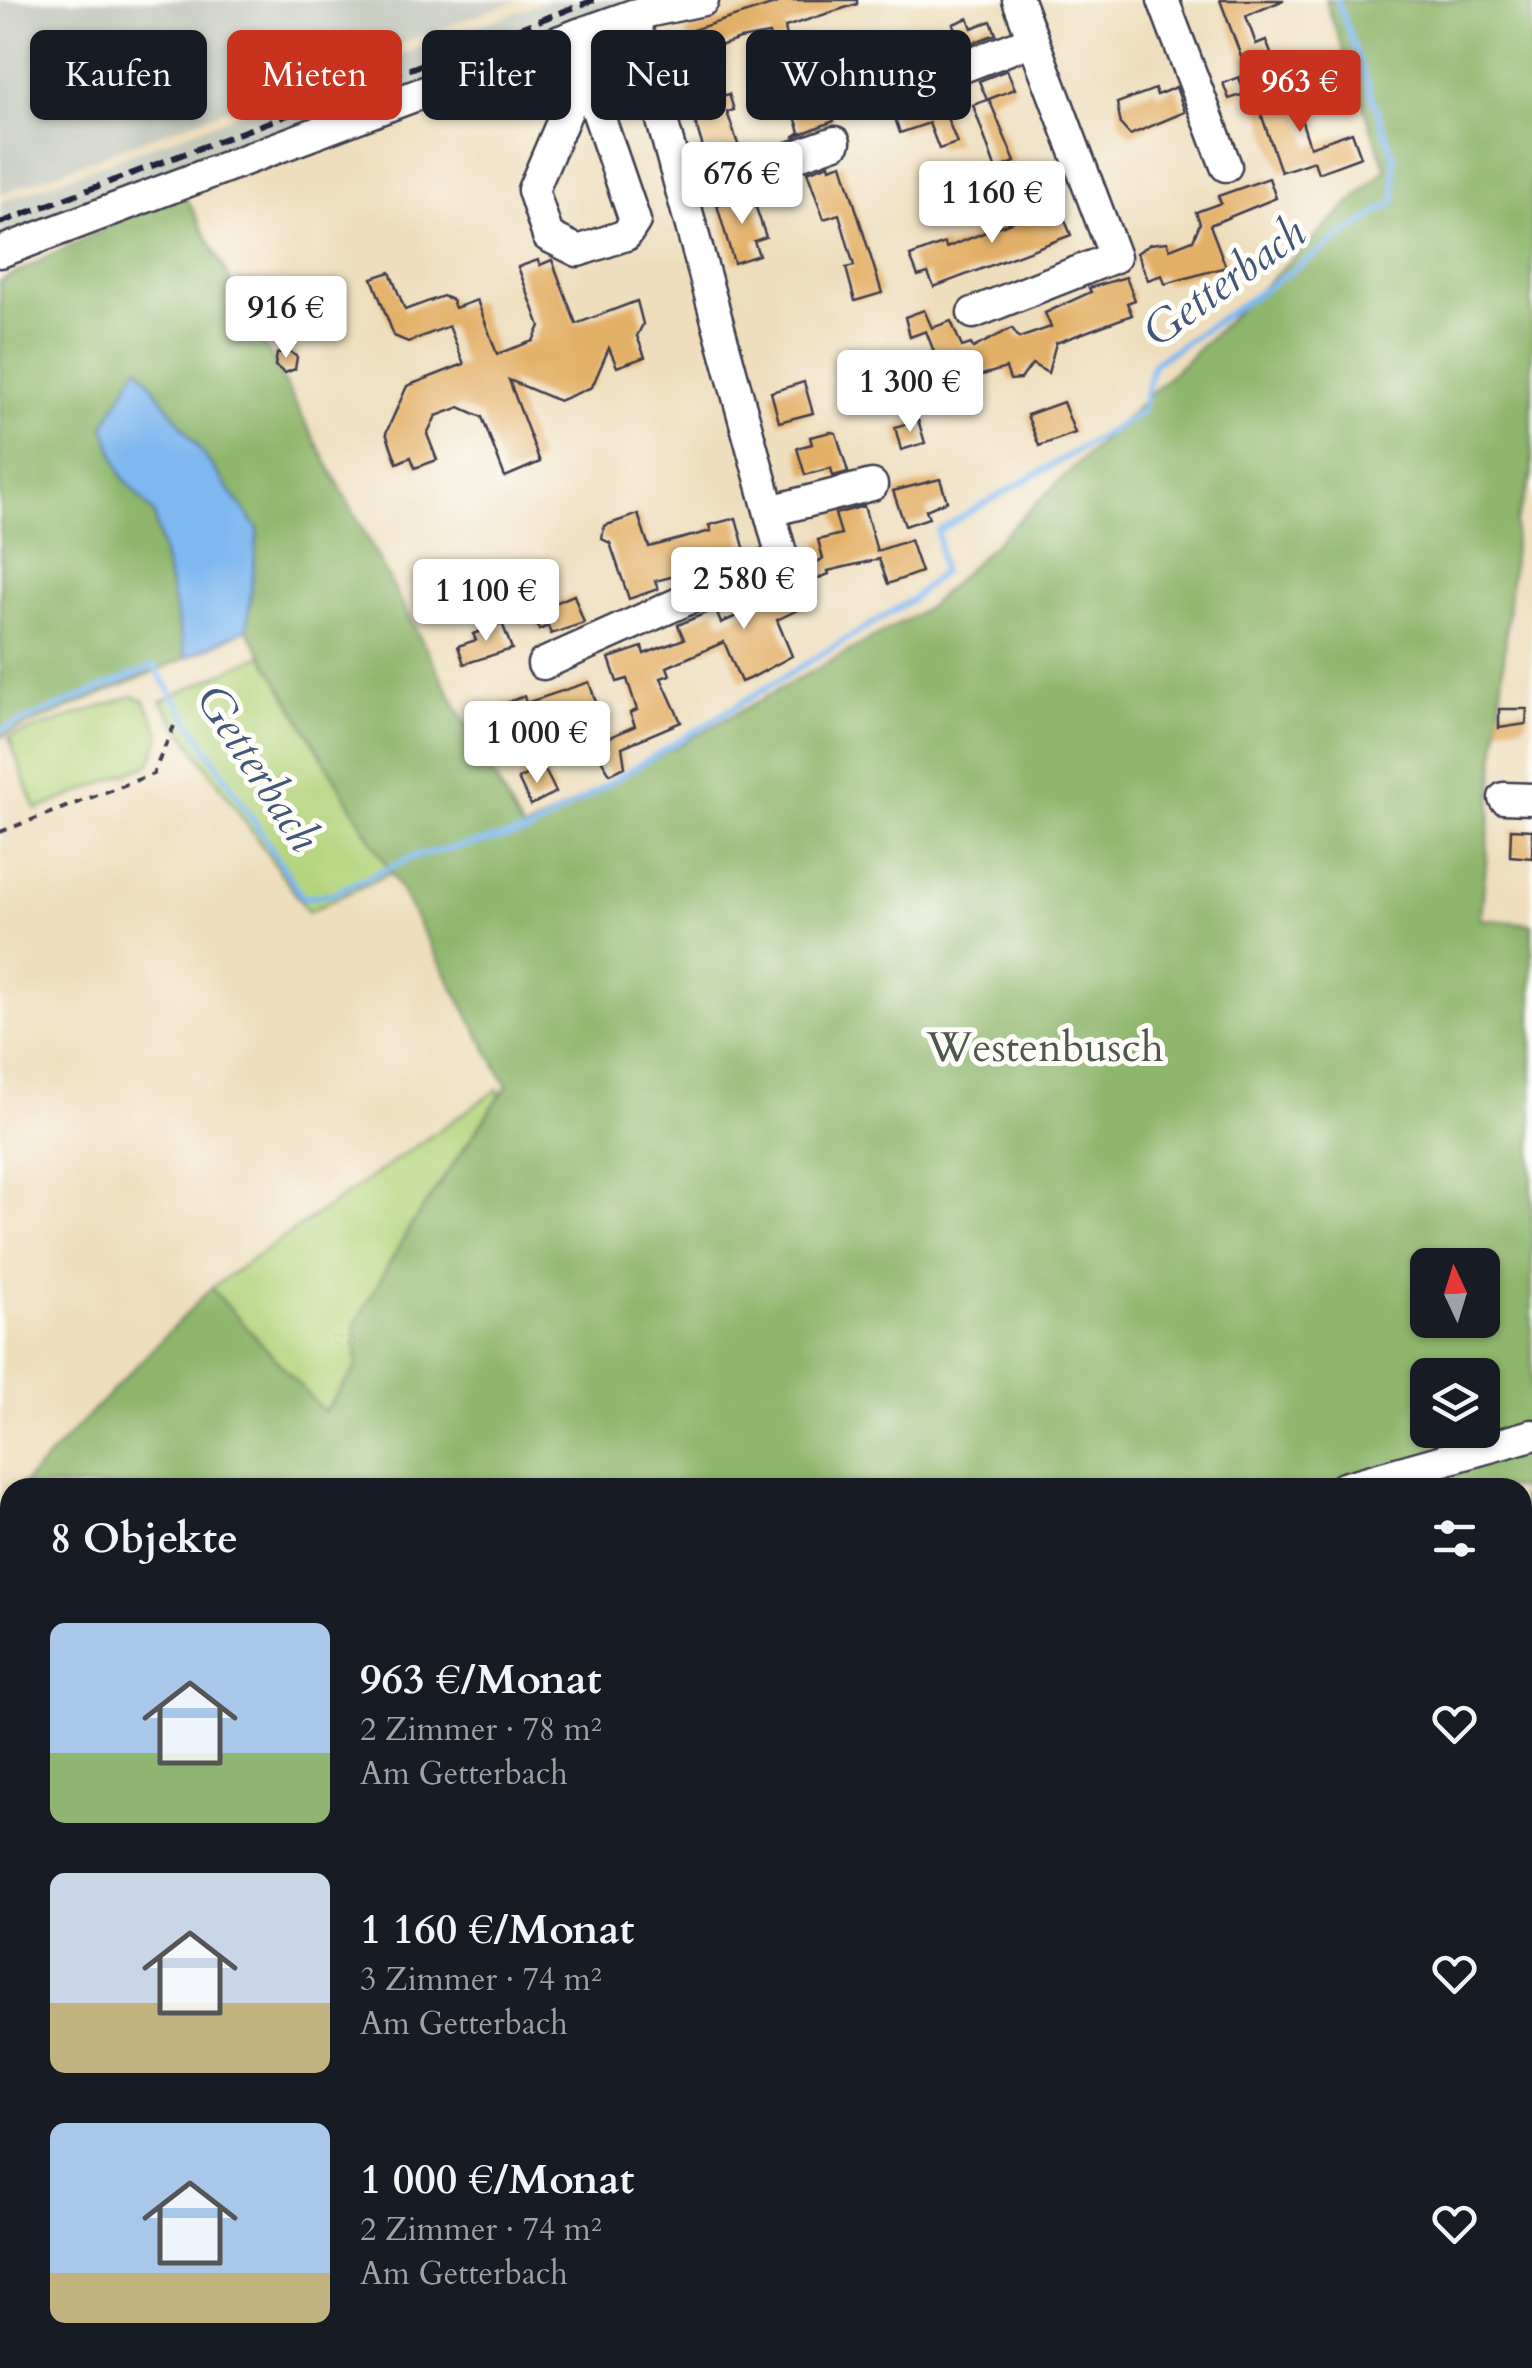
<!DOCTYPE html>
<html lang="de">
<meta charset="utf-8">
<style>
:root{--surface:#171b24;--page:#242831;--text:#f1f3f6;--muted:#9ea1a6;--accent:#c8321e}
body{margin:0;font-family:Cardo,serif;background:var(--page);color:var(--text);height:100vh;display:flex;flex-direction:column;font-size:38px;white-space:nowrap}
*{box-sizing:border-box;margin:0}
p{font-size:32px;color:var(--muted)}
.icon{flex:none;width:55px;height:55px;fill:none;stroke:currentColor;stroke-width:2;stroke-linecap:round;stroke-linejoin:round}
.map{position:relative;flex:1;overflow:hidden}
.details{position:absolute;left:0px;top:1478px;width:1532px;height:892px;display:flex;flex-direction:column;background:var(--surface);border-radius:30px 30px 0 0;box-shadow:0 2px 8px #0004}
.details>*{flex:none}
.banner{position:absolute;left:30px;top:30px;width:1000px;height:90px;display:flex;gap:20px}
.needle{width:65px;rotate:356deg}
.fabs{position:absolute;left:1410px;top:1248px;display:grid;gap:20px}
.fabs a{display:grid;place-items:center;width:90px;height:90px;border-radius:15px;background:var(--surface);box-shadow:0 2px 8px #0004;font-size:50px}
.price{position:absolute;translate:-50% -85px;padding:0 22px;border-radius:10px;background:#fff;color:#222;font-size:32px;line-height:65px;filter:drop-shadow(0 2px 5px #0008)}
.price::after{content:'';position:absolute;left:50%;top:60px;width:30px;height:22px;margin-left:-15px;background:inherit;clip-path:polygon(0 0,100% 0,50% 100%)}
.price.on{background:var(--accent);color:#fff}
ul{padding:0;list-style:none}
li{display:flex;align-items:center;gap:30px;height:250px;padding:0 50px}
li span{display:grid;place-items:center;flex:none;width:280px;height:200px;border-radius:15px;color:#555}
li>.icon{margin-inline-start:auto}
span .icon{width:120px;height:120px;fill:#fffc;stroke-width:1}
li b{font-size:42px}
h2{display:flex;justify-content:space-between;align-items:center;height:120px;padding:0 50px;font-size:42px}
.pill{padding:0 35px;border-radius:15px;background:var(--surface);box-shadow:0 2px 8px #0004;font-size:35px;line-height:90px}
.pill.on{background:var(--accent);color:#fff}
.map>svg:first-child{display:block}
.industrial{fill:#c1c6ba}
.green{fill:#b3d47c;stroke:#6a7b5c;stroke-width:2.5}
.forest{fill:#8eb66c;stroke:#586c54;stroke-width:2.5;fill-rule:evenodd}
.water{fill:#7fb8f0;stroke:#506d96;stroke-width:2.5}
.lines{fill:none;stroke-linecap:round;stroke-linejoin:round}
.stream{stroke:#7fb8f0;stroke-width:6}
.building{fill:#e3b068}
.minor-casing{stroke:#413e4e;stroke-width:35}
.highway-casing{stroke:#413e4e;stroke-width:48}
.path{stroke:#413e4e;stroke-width:4;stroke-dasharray:8 8;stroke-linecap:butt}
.minor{stroke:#fff;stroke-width:30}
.highway{stroke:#fff;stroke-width:42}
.rail{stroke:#22223b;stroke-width:6;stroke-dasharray:15 8;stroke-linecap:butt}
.labels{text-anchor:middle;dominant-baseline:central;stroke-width:10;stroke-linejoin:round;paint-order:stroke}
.park-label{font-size:42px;fill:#4e574e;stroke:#fdfcf7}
.water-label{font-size:45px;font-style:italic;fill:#43567a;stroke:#fdfcf7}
</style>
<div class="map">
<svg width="1532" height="2368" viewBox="0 0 1532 2368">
<rect width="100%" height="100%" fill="#fdfcf7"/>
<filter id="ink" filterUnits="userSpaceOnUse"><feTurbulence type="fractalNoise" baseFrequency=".01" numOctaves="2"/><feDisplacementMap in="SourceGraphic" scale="20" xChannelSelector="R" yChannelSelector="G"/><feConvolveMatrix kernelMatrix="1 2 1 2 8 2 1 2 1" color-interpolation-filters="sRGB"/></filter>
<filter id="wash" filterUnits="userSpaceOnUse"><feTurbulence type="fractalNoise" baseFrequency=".0048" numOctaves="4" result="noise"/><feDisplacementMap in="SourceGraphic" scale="40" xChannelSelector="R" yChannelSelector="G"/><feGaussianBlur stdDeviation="2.25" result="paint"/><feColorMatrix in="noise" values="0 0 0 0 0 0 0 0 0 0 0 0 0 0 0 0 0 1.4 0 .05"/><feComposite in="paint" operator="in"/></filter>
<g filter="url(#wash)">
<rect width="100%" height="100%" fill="#eedebd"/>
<g class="industrial">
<polygon points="0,0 517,0 0,194"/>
<polygon points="549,0 669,0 0,247 0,202"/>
</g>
<g class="green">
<polygon points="264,654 391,873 308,912 161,701"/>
<polygon points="132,696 144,700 161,734 150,764 36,810 9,738"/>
<polygon points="498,1089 500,1096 410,1227 356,1324 357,1367 323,1412 211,1288"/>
<polygon points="0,1865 10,1867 10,1919 0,1920"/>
<polygon points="1532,1882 1532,2298 1523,2306 1522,1883"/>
<polygon points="0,2125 10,2137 10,2185 0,2165"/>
<polygon points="880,2360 1450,2360 1439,2368 885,2368"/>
</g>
<g class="forest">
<path d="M1325,0h207v476l-16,46 -35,397 51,5v847h-9l-1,-283 -1502,-1 191,-199 113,124 33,-45 -2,-42 55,-98 97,-141 -112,-206 -148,-251 11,-100 -119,-162 -35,59 18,50 32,38 32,144 -186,79v-456l182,-91 341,641 404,-223 459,-439zM1428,1265h54v55h-54zM1428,1375h54v55h-54z"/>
<polygon points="10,1498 10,1575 0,1569 0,1508"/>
<polygon points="0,1682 10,1687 10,1867 0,1865"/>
<polygon points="10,2076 10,2137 0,2125 0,2077"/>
<polygon points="95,2360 880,2360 885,2368 90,2368"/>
</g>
<polygon class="water" points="138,366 258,529 247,629 186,658 154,514 122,476 104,426"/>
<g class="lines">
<g class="stream">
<path d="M0,731l154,-65 149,232 29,-4 83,-38 114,-24 382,-232 31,-28 -4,-41c67,-41 137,-76 204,-120l11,-47 242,-163 -1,-44 -57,-157"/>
<polyline points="1532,1481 1527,1563 1532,1645"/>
<polyline points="1522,1744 1532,1739"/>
<polyline points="1522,1866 1532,1866"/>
<polyline points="82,2368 87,2360"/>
</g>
</g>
<g id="blocks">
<g class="building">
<polygon points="777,0 857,0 857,4 785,27 787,38 771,43 769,34 740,39 694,55 686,32 778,3"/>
<polygon points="1220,0 1284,0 1246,16 1256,44 1266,40 1274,62 1247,72"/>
<polygon points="968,18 972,28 991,21 996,34 962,47 953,24"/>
<polygon points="917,38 926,60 908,67 903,89 924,107 940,100 957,143 939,149 929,123 900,133 876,62 901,52 898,45"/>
<polygon points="709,59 722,96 729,94 734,110 727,112 741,153 712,162 707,160 681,77 697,72 694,64"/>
<polygon points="1007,70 1015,89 989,99 1015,162 996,170 973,105 987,100 979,81"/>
<polygon points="819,77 834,121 793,137 800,132 786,89"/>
<polygon points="1239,77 1245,94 1229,99 1223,83"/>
<polygon points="1299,84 1305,100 1296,103 1310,147 1352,132 1361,157 1318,173 1314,161 1281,172 1256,99"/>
<polygon points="1176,87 1185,112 1130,135 1121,125 1117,103 1155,89 1157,95"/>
<polygon points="829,164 830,168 842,164 882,293 855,301 846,268 854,266 839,214 824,219 807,172"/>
<polygon points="1269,178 1276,198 1210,225 1226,267 1165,284 1162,275 1148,280 1137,253 1150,244 1167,242 1170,249 1193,240 1200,223 1196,212 1221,203 1218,196"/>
<polygon points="751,193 766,237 754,241 759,255 734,263 717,205"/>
<polygon points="1058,203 1071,235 934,287 928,273 918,276 910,256 945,243 946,248"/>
<polygon points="538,260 540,265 552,260 576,324 637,301 643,324 637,336 645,357 617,367 609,348 592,387 559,401 509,380 540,462 505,477 482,417 460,407 436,416 427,434 437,460 415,468 411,457 397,463 386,433 407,386 464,364 449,326 408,342 394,336 372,278 390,272 405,310 443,296 452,300 455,308 477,300 497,354 533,341 540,326 518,267"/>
<polygon points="1126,277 1135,300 1127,303 1132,315 1056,343 1048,373 1032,364 1021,379 1010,380 1006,368 958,382 964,398 941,407 934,388 946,383 926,331 910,337 905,317 924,310 932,328 951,321 962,347 971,344 973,348 1012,328 1019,338 1051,327 1045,313 1091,292 1089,288"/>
<polygon points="288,350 297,357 295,369 285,373 275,366 277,354"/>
<polygon points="804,382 813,413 779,422 771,392"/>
<polygon points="1063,402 1075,433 1039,446 1027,415"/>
<polygon points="918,420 925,443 901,450 895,427"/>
<polygon points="831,432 836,433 848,472 833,476 831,468 805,475 797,448 812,444 810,437"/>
<polygon points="940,479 947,501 926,510 929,518 905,526 893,491"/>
<polygon points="864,506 877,551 910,540 921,572 888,584 879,559 828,571 829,574 808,582 816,601 777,620 792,656 753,677 741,682 724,642 667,667 670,675 661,678 681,722 622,747 625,767 610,774 592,745 635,726 630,713 637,710 627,679 617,682 609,658 642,647 644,654 684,639 678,625 715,609 721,623 772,600 766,586 823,559 818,540 841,534 835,514"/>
<polygon points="638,514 649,547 711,531 709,525 736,518 745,551 704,562 706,568 655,581 658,589 629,599 610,543 602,539 604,526"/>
<polygon points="574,595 584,623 551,634 548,626 539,630 533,612"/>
<polygon points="502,623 512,649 464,664 458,646 476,640 473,634"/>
<polygon points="589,682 598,708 509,742 513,753 497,758 484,722 505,717 501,705 524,696 526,703"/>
<polygon points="1499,709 1527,709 1526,724 1499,728"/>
<polygon points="543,766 556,792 531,805 518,779"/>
<polygon points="1511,829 1532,830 1532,858 1510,856"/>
</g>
</g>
</g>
<g filter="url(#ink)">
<use href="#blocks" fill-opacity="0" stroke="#413e4e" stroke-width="2.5"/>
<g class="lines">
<defs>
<g id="minor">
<polyline points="1163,0 1226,166"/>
<polyline points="579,34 588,84 635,221 626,235 578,251 548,236 533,190 569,106 581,51"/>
<polyline points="921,83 1033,40"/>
<polyline points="675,168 717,184 835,142"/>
<polyline points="0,252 579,34 633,15 703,0"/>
<polyline points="973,313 1115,257 1018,0"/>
<polyline points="770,511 872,485"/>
<polyline points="543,664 782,557 633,15"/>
<polyline points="1504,798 1532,799"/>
<polyline points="1344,1488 1532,1435"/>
<polyline points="0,1588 10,1593"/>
</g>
<g id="highway">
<polyline points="0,1662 10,1667"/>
<polyline points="1522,1794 1532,1792"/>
<polyline points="1522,1829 1532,1828"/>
<polyline points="0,1937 10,1935"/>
<polyline points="0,1971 10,1970"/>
<polyline points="0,2006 10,2005"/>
<polyline points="19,2368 23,2360"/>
</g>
</defs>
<use href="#minor" class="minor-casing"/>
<use href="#highway" class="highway-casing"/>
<polyline class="path" points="0,832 153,774 174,726"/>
<use href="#minor" class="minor"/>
<use href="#highway" class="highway"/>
<polyline class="rail" points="0,223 594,0"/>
</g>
</g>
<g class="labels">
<g class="park-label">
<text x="1045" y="1047">Westenbusch</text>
</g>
<g class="water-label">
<text transform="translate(1224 282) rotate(-36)">Getterbach</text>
<text transform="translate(258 768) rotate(57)">Getterbach</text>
</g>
</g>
</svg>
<div class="fabs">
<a><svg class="needle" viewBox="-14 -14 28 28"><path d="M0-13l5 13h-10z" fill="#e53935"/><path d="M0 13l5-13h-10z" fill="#9ea1a6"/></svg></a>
<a><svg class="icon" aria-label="layers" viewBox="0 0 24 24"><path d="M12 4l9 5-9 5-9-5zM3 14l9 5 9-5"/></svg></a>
</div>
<b class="price on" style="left:1300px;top:135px">963 €</b>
<b class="price" style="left:742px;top:227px">676 €</b>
<b class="price" style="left:992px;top:246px">1 160 €</b>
<b class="price" style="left:286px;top:361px">916 €</b>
<b class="price" style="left:910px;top:435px">1 300 €</b>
<b class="price" style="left:744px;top:632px">2 580 €</b>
<b class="price" style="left:486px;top:644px">1 100 €</b>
<b class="price" style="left:537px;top:786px">1 000 €</b>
<div class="banner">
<a class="pill">Kaufen</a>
<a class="pill on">Mieten</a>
<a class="pill">Filter</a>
<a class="pill">Neu</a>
<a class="pill">Wohnung</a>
</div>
<section class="details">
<h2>8 Objekte<svg class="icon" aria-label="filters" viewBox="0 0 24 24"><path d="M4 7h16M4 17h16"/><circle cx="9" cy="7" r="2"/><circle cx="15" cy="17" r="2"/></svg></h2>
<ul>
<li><span style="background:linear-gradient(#a9c7e8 65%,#8fb573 0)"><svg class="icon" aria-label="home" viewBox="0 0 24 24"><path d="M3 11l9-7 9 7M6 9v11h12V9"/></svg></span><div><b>963 €/Monat</b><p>2 Zimmer · 78 m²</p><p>Am Getterbach</p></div><svg class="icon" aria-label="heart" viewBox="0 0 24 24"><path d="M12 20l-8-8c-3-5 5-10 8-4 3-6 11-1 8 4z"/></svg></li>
<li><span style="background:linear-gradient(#c9d6e8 65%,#c2b280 0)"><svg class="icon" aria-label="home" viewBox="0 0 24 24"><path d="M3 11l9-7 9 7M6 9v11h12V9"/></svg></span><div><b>1 160 €/Monat</b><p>3 Zimmer · 74 m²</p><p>Am Getterbach</p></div><svg class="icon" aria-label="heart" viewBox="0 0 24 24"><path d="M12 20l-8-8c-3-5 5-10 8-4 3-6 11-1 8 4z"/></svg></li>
<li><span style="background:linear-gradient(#a9c7e8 75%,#c2b280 0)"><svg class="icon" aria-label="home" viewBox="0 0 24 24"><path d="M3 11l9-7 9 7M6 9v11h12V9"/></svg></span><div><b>1 000 €/Monat</b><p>2 Zimmer · 74 m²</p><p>Am Getterbach</p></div><svg class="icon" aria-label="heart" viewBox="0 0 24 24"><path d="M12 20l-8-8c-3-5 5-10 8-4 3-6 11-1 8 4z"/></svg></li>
</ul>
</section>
</div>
